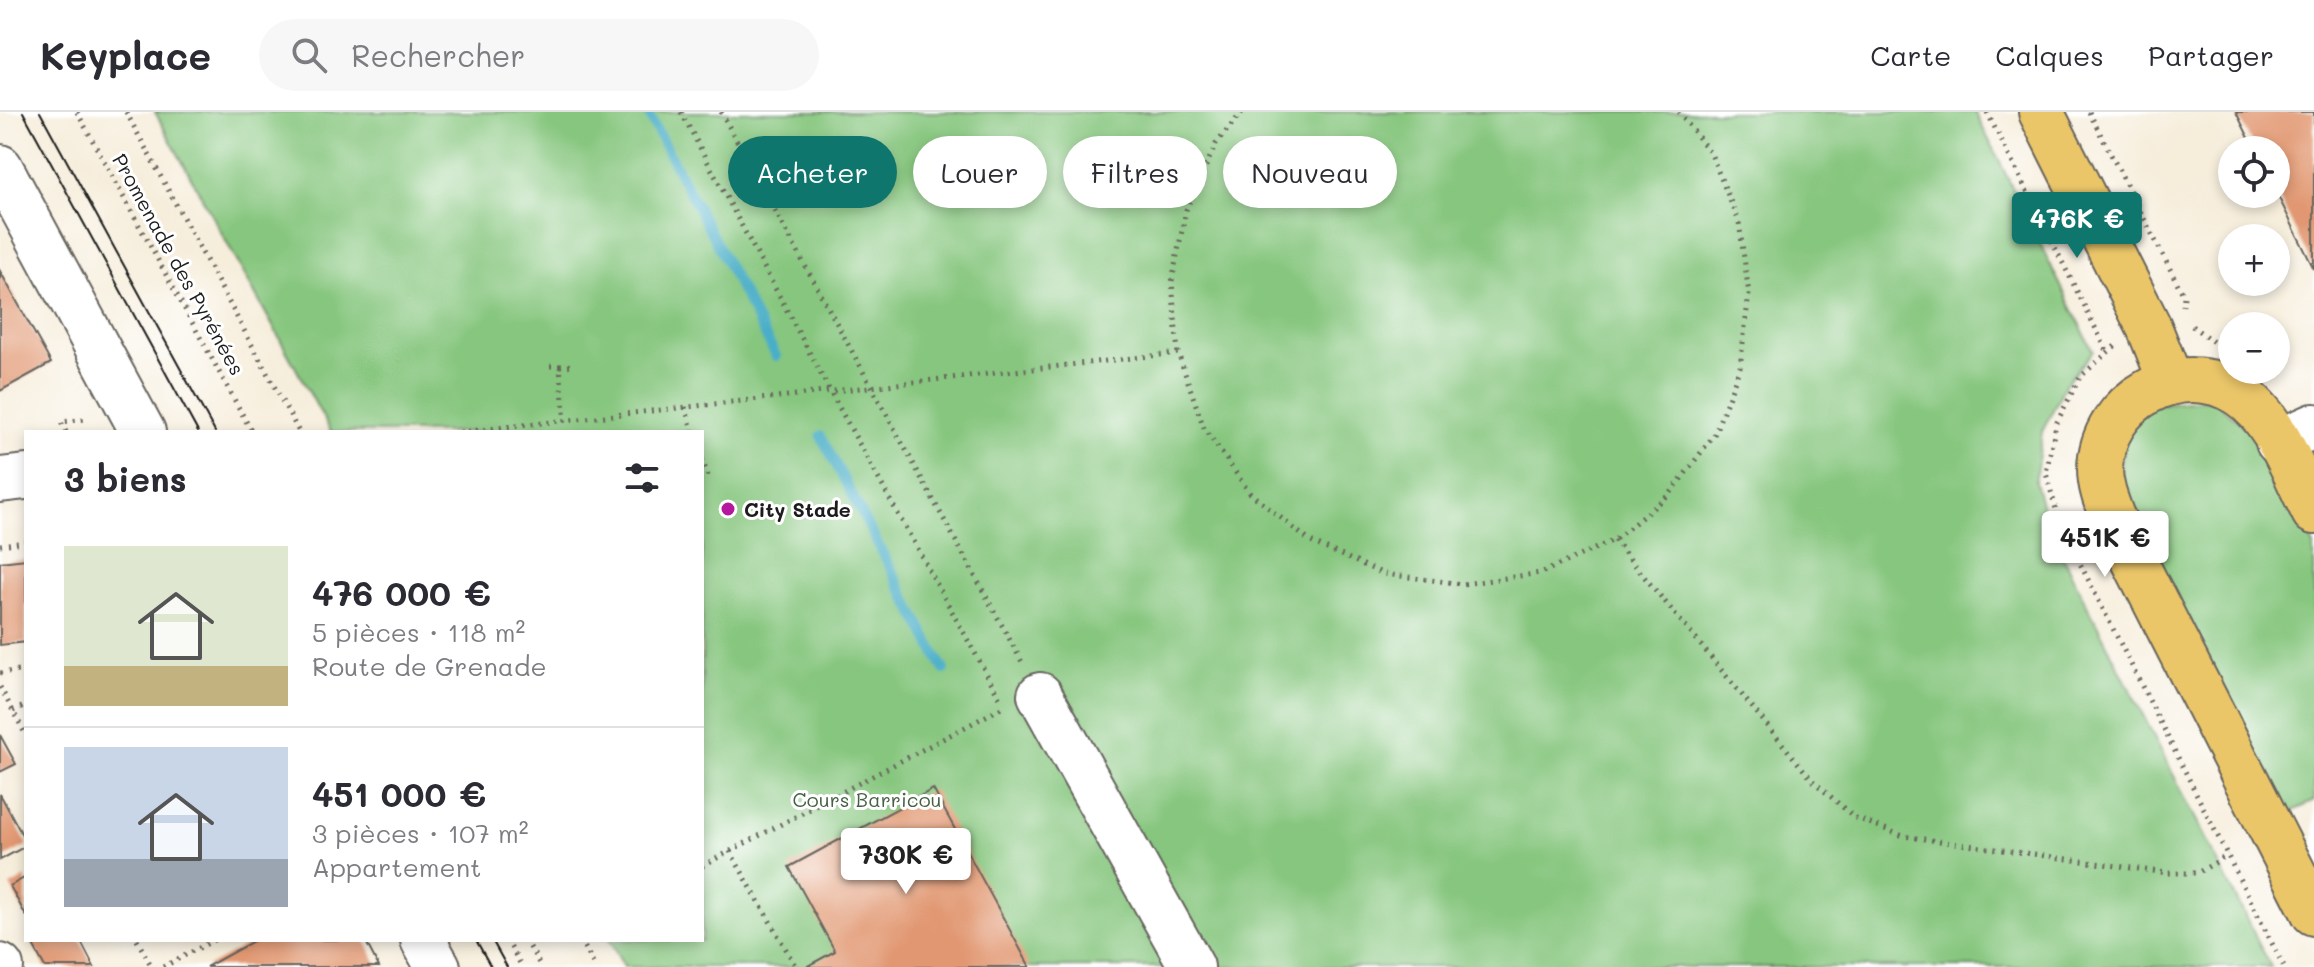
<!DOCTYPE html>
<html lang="fr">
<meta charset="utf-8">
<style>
:root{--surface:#fff;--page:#f7f7f7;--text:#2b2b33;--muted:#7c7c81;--line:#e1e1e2;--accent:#0f766e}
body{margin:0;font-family:Mali,sans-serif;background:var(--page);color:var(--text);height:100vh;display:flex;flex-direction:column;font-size:30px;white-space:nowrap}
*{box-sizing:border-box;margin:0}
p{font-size:26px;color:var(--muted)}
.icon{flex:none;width:44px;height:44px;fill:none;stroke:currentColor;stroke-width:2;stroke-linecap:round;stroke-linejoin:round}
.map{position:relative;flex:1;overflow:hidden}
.panel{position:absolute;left:24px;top:318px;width:680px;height:512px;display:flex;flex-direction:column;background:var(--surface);border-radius:0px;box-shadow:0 4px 12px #0003}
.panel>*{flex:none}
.banner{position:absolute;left:728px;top:24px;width:760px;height:72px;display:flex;gap:16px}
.buttons{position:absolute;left:2218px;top:24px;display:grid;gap:16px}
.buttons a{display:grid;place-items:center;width:72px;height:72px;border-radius:50%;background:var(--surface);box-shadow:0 4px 12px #0003;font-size:40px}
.price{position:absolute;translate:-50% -68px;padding:0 18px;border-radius:8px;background:#fff;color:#222;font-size:26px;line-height:52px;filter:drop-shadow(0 2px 4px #0008)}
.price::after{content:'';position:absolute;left:50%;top:48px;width:24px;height:18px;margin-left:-12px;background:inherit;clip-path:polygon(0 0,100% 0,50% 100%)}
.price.selected{background:var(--accent);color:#fff}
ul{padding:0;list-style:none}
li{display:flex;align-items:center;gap:24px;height:200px;padding:0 40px}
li+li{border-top:2px solid var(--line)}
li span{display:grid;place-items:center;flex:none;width:224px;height:160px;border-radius:0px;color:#555}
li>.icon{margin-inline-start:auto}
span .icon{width:96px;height:96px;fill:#fffc;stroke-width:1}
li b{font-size:34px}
h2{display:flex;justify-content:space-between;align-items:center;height:96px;padding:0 40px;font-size:34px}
.chip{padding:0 28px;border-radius:36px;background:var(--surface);box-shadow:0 4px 12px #0003;font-size:28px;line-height:72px}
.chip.selected{background:var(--accent);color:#fff}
header{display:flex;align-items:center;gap:48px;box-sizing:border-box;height:112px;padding:0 40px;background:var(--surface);border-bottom:2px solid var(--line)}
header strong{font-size:38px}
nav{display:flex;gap:44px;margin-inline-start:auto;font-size:28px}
.search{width:560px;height:72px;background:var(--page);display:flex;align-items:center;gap:20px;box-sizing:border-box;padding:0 28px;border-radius:44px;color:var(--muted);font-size:30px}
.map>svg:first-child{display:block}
.green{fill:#86c67e;stroke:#51714d;stroke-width:2}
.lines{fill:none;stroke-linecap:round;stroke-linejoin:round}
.stream{stroke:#48aec7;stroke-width:10}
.building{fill:#e19771}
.minor-casing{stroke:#68655e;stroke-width:48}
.major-casing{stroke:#68655e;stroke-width:48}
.path{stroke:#68655e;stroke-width:5;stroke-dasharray:2 6;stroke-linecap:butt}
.minor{stroke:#fff;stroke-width:44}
.major{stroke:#ebc669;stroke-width:44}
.tram{stroke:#1c1c1c;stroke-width:2}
.poi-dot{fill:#b5179e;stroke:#fff;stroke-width:3}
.labels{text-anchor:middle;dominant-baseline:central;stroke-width:6;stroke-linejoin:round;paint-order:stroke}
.street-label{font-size:20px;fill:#1c1c1c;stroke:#fff}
.poi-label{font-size:20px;font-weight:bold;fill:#1c1c1c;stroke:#fff;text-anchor:start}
.park-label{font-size:20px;fill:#466043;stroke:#fff}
</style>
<header>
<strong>Keyplace</strong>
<div class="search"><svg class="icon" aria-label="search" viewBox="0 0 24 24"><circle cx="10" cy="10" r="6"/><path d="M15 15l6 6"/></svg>Rechercher</div>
<nav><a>Carte</a><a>Calques</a><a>Partager</a></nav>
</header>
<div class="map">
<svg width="2314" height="855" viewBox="0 0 2314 855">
<rect width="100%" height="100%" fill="#fff"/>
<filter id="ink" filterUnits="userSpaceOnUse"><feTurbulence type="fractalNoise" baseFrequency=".0125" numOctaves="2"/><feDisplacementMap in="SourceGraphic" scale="16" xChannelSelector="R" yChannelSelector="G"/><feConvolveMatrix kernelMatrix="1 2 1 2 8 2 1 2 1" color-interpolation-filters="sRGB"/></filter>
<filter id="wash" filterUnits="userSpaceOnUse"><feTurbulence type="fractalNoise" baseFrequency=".006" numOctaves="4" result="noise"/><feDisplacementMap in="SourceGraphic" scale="32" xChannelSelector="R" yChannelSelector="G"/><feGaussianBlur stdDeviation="1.8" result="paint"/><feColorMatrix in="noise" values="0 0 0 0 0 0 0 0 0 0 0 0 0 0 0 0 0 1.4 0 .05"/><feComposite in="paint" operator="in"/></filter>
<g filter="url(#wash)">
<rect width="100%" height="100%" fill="#f6edda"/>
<g class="green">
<polygon points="155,0 1975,0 2093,239 2066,271 2042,320 2035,370 2047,414 2271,855 624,855 609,828 702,828 702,320 331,320"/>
<polygon points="2213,286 2262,331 2314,434 2314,689 2283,704 2120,385 2123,323 2151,293"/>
</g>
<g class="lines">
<g class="stream">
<polyline points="647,0 776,244"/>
<polyline points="821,324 944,558"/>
</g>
</g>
<g id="blocks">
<g class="building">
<polygon points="2236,0 2314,0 2314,157 2276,80 2276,38 2255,38"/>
<polygon points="0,159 51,251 0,279"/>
<polygon points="26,447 26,530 0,533 0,450"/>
<polygon points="0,623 16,652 0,660"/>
<polygon points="933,677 1030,855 806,855 835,839 789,755"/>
<polygon points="0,682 26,730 26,734 0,748"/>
<polygon points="26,765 26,804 10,774"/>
<polygon points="30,828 80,828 94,855 45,855"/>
<polygon points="255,828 365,828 379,855 206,855"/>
</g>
</g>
</g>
<g filter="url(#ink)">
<use href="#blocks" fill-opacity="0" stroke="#68655e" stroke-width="2"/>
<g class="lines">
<defs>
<g id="minor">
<polyline points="0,55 143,320"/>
<polyline points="2278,330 2314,314"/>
<polyline points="0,368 26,365"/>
<polyline points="1040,583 1192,855"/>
<polyline points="423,828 438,855"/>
<polyline points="0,854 1,855"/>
</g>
<g id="major">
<polyline points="2041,0 2149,215 2171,270"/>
<path d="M2314,400c-20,-38 -37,-93 -75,-118 -59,-38 -138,7 -139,75 0,17 6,32 12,48l202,396"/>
</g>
</defs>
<use href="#minor" class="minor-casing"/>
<use href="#major" class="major-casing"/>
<g class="path">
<polyline points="77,0 252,320"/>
<polyline points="126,0 299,320"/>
<polyline points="681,0 831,281 1001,588"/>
<polyline points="721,0 1022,550"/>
<polyline points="1242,0 1216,32 1186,98 1172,169 1178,241 1204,316 1250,381 1311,430 1384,462 1463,472 1541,461 1614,428 1670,382 1714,323 1740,255 1749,182 1739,110 1711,42 1679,0"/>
<polyline points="1987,0 2107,239"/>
<polyline points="2089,0 2184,184 2183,194"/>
<polyline points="2192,214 2216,232"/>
<polyline points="2115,234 2080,265 2056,312 2046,361 2060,412 2284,855"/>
<polyline points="550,254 560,254 565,310"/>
<polyline points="560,254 573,253"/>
<polyline points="685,295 693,320"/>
<polyline points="66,320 61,310 87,307"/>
<polyline points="460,320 1178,241"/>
<polyline points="702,347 708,364"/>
<polyline points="1614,428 1813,669 1854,705 1903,724 2167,761 2197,761 2228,743"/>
<polyline points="0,433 26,430"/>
<polyline points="0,561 26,558"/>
<polyline points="0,575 26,623"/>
<polyline points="13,599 26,593"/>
<polyline points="730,739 796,855"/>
<polyline points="702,754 1005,594"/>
<polyline points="137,828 152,855"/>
<polyline points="507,828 522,855"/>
<polyline points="526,828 541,855"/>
<polyline points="581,828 595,855"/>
<polyline points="163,855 214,828"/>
</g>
<use href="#minor" class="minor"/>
<use href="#major" class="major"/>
<g class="tram">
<polyline points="23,0 198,320"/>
<polyline points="40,0 215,320"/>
<polyline points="476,828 491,855"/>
<polyline points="492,828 507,855"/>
</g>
</g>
</g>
<circle class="poi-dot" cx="728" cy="397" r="8"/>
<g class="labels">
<g class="street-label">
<text transform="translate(179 152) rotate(61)">Promenade des Pyrénées</text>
</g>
<g class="poi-label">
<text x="744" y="397">City Stade</text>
</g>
<g class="park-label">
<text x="867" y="687">Cours Barricou</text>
</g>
</g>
</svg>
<div class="buttons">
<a><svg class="icon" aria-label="locate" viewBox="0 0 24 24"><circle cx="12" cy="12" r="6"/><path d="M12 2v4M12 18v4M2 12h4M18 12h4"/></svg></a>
<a>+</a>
<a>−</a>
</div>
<b class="price selected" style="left:2077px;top:148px">476K €</b>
<b class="price" style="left:2105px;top:467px">451K €</b>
<b class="price" style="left:906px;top:784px">730K €</b>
<div class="banner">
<a class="chip selected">Acheter</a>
<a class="chip">Louer</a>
<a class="chip">Filtres</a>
<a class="chip">Nouveau</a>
</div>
<section class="panel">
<h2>3 biens<svg class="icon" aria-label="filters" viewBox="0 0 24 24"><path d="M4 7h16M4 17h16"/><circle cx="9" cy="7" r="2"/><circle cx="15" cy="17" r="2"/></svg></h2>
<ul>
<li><span style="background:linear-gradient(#dfe7d0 75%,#c2b280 0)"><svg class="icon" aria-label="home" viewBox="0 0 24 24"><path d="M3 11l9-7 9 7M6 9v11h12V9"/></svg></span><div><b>476 000 €</b><p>5 pièces · 118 m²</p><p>Route de Grenade</p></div></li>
<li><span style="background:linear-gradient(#c9d6e8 70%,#9aa5b1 0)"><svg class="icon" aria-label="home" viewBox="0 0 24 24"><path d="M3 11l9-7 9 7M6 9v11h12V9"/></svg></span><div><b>451 000 €</b><p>3 pièces · 107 m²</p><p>Appartement</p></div></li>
</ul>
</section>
</div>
